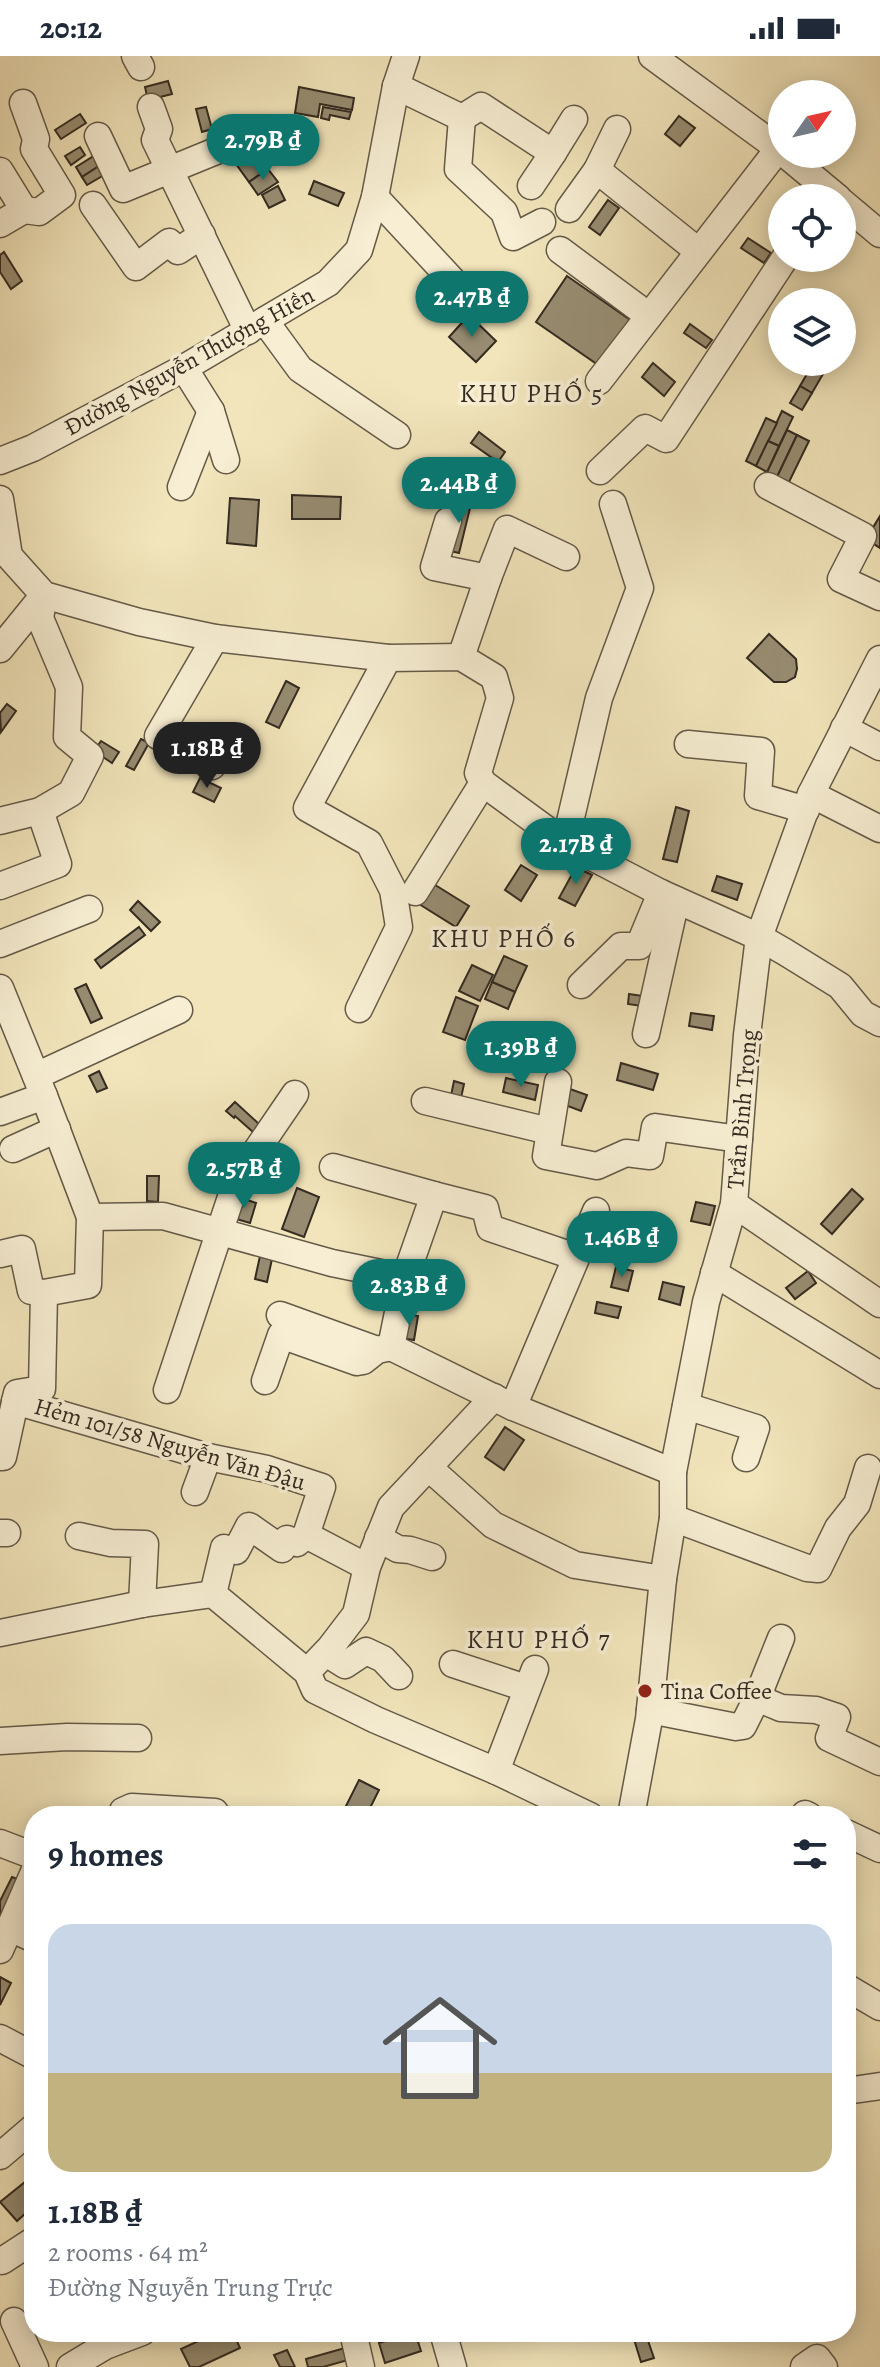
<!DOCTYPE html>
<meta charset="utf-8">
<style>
:root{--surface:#fff;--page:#f2f2f3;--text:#1f2937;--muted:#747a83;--line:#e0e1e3;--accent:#0f766e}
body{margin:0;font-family:Alegreya,serif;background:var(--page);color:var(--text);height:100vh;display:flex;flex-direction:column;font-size:30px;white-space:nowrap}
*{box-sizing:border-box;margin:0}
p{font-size:26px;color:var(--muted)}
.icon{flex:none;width:44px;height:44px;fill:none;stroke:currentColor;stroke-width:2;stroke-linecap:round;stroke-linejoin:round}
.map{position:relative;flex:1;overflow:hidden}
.drawer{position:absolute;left:24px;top:1750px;width:832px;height:536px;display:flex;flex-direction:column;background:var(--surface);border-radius:32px;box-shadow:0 4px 20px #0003}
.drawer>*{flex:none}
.needle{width:52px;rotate:56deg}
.buttons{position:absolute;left:768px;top:24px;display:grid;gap:16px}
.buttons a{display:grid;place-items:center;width:88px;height:88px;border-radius:50%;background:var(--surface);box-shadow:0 4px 20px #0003;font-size:40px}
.price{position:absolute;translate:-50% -68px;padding:0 18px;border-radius:28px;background:var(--accent);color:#fff;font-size:26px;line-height:52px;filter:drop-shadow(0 2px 4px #0008)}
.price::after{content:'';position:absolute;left:50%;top:48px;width:24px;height:18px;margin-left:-12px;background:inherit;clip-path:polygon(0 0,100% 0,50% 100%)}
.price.current{background:#222;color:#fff}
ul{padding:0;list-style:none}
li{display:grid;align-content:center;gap:16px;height:424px;padding:0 24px}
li+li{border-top:2px solid var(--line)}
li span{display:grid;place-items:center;height:248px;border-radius:24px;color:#555}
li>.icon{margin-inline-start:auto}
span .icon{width:144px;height:144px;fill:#fffc;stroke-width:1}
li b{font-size:34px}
h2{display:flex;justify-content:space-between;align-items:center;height:96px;padding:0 24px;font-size:34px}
.status{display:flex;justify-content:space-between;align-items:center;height:56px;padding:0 40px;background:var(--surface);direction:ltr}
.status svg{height:22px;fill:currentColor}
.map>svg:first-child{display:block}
.building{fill:#978c71;stroke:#342b21;stroke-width:2}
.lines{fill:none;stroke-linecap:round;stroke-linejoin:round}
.minor-casing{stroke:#645a48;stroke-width:29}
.minor{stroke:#f7eed3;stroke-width:26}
.poi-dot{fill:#8f2418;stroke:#f7eed3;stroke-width:3}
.labels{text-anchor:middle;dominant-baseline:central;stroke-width:7;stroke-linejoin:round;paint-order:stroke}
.street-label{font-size:24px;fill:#342b21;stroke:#f7eed3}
.poi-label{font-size:24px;fill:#342b21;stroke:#f7eed3;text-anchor:start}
.neighbourhood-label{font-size:26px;letter-spacing:2px;fill:#342b21;stroke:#f7eed3}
</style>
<div class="status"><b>20:12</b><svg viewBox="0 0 49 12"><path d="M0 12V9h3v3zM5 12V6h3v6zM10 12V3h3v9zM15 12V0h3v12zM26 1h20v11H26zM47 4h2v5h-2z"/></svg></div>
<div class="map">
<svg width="880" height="2311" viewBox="0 0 880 2311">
<rect width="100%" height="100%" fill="#f2e5bb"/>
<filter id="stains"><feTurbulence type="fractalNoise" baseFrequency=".0025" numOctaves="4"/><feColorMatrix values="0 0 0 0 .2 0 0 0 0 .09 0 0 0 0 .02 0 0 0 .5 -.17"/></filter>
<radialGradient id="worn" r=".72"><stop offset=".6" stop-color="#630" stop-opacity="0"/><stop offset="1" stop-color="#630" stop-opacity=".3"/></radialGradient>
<g class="building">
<polygon points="168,25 172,38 148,44 145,31"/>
<polygon points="299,31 354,42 352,54 320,48 318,61 295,57"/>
<polygon points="206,51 212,73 202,76 196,53"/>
<polygon points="323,51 351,56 349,63 330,59 329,64 321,62"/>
<polygon points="80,58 86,67 61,83 55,74"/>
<polygon points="679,60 695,72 680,90 665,78"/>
<polygon points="251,87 268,113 249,126 231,101"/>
<polygon points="80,91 85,99 71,109 65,100"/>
<polygon points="97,98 103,108 82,121 76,111"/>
<polygon points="105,106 111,115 87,129 82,121"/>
<polygon points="268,113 278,126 258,139 249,126"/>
<polygon points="314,125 344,137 338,150 309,138"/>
<polygon points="278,130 285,144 269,152 262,139"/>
<polygon points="608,144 619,152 600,179 589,171"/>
<polygon points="748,182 771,197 764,207 741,192"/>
<polygon points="4,196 22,225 11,233 0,216 0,199"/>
<polygon points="567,220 636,268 604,313 536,266"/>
<polygon points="469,259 496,285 476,306 449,281"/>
<polygon points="690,268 712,284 706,292 684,277"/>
<polygon points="814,306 830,306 812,337 800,330"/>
<polygon points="653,307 675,326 664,340 642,321"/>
<polygon points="800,330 812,337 802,354 790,347"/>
<polygon points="782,355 793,361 779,390 768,385"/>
<polygon points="766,362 777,367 756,410 746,405"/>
<polygon points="787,374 797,379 777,421 767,416"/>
<polygon points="479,376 505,396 498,406 471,387"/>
<polygon points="797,379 809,385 789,426 777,421"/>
<polygon points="768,385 779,390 767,416 756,410"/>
<polygon points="292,439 341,441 340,463 292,463"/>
<polygon points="458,441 472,444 459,497 446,494"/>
<polygon points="230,442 259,444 256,490 227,487"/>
<polygon points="880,460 880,492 866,483"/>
<polygon points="769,578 796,603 797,613 795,621 786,626 774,626 747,602"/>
<polygon points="286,625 299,632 279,672 266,666"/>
<polygon points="7,648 16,655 1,676 0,657"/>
<polygon points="141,683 149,687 134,714 126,710"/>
<polygon points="101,685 119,696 112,707 94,695"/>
<polygon points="200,722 221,732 214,746 193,736"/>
<polygon points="676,751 689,755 677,806 663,803"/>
<polygon points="521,809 537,819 521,845 505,834"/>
<polygon points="576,811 592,819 575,850 559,842"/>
<polygon points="717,820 742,828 737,844 712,835"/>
<polygon points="432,827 469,850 456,871 419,848"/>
<polygon points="138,845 160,866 151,875 130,854"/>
<polygon points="139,871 145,879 101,912 95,904"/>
<polygon points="504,900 527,910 515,936 492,926"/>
<polygon points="472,909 493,919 480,945 459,935"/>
<polygon points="492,926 515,936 508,953 485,943"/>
<polygon points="86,928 102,962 91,967 75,933"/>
<polygon points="629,938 650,941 649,951 628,948"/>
<polygon points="456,941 478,950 465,984 443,976"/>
<polygon points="691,957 714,960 712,974 689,970"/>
<polygon points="533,969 556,976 546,1007 523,999"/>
<polygon points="621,1007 658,1018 653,1034 617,1024"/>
<polygon points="99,1015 107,1032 97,1036 89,1020"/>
<polygon points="506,1022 538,1029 535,1044 503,1036"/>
<polygon points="454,1025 464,1028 458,1056 448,1054"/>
<polygon points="570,1033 587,1039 581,1055 565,1049"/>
<polygon points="235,1046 259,1068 253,1076 235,1060 234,1062 226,1055"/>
<polygon points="147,1120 159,1120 158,1146 147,1145"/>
<polygon points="297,1132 319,1141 304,1181 282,1173"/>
<polygon points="852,1133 863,1143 832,1178 821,1168"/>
<polygon points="239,1141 256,1147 250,1167 233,1162"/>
<polygon points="696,1146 715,1150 710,1169 691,1165"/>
<polygon points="260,1200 272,1203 267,1226 255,1223"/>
<polygon points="616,1211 633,1215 628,1235 611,1231"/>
<polygon points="808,1215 816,1227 795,1243 786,1232"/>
<polygon points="663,1226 684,1231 680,1249 659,1243"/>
<polygon points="597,1246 621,1251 618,1262 595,1257"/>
<polygon points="404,1258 418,1260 414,1284 400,1282"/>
<polygon points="505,1371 524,1384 504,1414 485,1401"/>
<polygon points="359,1724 379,1734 366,1760 341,1760"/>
<polygon points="12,1821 22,1825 0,1870 0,1845"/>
<polygon points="0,1921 11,1927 0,1949"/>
<polygon points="25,2126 34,2137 34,2164 27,2156 17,2165 0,2146"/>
<polygon points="218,2276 233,2276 240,2292 199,2311 190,2311 181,2293"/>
<polygon points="415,2276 421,2295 385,2307 379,2287"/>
<polygon points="645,2276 654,2302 641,2306 633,2280"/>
<polygon points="352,2290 355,2302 323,2311 308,2311 306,2303"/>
<polygon points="287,2294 295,2311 280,2311 274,2299"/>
</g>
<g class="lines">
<defs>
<g id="minor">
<polyline points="135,0 141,11"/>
<polyline points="652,0 782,95"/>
<polyline points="396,30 462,62 458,113 504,156 513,181 542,166"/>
<polyline points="151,51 159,73 155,84 248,275"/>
<polyline points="462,62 481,50 553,97 574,63"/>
<polyline points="98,80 123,133 233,88"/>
<polyline points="785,98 838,142"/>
<polyline points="597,114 617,73"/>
<polyline points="0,115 24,154"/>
<polyline points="531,130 553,97"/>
<polyline points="375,141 466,239"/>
<polyline points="842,146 880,178"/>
<polyline points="93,149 136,211 169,186 178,195 202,179"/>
<polyline points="569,153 597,114 698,195"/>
<polyline points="0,168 24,154 39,156 62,139 34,93 36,83 23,47"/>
<polyline points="560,194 649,260"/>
<polyline points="265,265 300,313 397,379"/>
<polyline points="184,312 211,355 226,404"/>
<polyline points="599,325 779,92"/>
<polyline points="0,405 33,392 184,312 328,227 359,194 375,141 396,30 406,0"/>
<polyline points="600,415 645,372 666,383 785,202"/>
<polyline points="768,430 863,480 841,523 880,541"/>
<polyline points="181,431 211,355"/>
<polyline points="0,443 9,500 44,539 139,566 215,582 388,602 461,601 494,621 500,642 478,717 483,727 565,787 661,837 759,881 785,896 840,930 863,958 880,967"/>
<polyline points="448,465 434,511 488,522 461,601"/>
<polyline points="488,522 507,473 566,501"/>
<polyline points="0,593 44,539"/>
<polyline points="844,672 880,691"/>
<polyline points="688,688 761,695 758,740 806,754"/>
<polyline points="212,710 158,680 215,582"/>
<polyline points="811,738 880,773"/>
<polyline points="0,765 40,755 71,737 90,700 67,681 69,631 40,562 44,539"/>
<polyline points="565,787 599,642 640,532 613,448"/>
<polyline points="0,830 58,808 40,755"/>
<polyline points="415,836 483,727"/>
<polyline points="0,888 89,853"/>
<polyline points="581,929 621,890 639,890 661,837"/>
<polyline points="0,932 44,1040 90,1161 88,1229 44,1237 31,1235 22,1193 0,1198"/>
<polyline points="359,953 399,871 393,834 369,787 307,752 388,602"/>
<polyline points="646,978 676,844"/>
<polyline points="36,1020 179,954"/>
<polyline points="558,1026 546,1100 597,1110 626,1097 650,1100 655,1071 739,1083"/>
<polyline points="425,1045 549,1075"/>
<polyline points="0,1056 44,1040"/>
<polyline points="13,1093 57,1073"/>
<polyline points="333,1111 434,1139 405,1222"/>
<polyline points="434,1139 485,1152 490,1172 576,1201"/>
<polyline points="734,1148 880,1248"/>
<polyline points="90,1161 163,1160 332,1207 405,1222 391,1291 513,1351 673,1416"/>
<polyline points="714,1217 880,1319"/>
<polyline points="280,1259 377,1294"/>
<polyline points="265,1325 281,1279 357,1306 363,1305 377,1294 391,1291"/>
<polyline points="167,1334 237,1123 295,1038"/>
<polyline points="15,1345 208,1401 267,1413 322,1431 306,1479"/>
<polyline points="686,1350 756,1372 746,1402"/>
<polyline points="513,1351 596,1155"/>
<polyline points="0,1401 3,1401 17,1337 42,1333 44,1237"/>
<polyline points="428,1411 493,1469 575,1509 663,1523"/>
<polyline points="195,1436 208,1401"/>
<polyline points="673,1462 807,1512 818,1513 838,1472 857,1448 868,1412"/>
<polyline points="0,1477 7,1477"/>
<polyline points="306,1479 367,1511"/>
<polyline points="79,1480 111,1487 145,1488 142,1548"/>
<polyline points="378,1482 398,1493 410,1494 432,1501"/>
<polyline points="213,1538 224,1492 236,1495 249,1470 282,1493 287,1483 297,1487 306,1479"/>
<polyline points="0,1577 142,1548 213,1538 307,1616 315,1634 376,1664 496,1715 590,1760"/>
<polyline points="326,1597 345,1609 366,1595 383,1603 399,1620"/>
<polyline points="453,1608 526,1632"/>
<polyline points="307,1616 330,1592 356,1558 367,1511 391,1451 494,1341"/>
<polyline points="757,1642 781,1652 816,1654 837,1661 829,1682 880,1706"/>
<polyline points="650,1654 736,1671 743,1670 757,1642 781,1582"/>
<polyline points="0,1685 67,1681 138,1682"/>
<polyline points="496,1715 535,1613"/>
<polyline points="805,1758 809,1760"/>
<polyline points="122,1760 123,1755 132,1751 215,1756"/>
<polyline points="631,1760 649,1663 663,1523 673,1462 673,1416 706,1246 734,1148 747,979 759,881 811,738 880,603"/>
<polyline points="846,1777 880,1793"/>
<polyline points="0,1787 34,1800"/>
<polyline points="10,1872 34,1883"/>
<polyline points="0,1894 34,1816"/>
<polyline points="846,1931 880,1951"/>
<polyline points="0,1982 34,2000"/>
<polyline points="846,2035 880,2030"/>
<polyline points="0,2100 34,2071"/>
<polyline points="2,2205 34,2184"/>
<polyline points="14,2265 35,2311"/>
<polyline points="353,2276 361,2311"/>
<polyline points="443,2276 453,2311"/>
<polyline points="70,2311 105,2290 142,2276"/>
<polyline points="804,2311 817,2302 824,2311"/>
</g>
</defs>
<use href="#minor" class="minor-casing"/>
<use href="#minor" class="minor"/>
</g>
<circle class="poi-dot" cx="645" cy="1635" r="8"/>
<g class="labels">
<g class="street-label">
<text transform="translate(189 305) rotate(-29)">Đường Nguyễn Thượng Hiền</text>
<text transform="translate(742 1053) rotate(-85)">Trần Bình Trọng</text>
<text transform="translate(170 1388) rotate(16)">Hẻm 101/58 Nguyễn Văn Đậu</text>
</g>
<g class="poi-label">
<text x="661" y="1635">Tina Coffee</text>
</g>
<g class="neighbourhood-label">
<text x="532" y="337">KHU PHỐ 5</text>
<text x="504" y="882">KHU PHỐ 6</text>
<text x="539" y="1583">KHU PHỐ 7</text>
</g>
</g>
<rect width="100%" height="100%" filter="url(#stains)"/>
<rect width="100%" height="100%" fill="url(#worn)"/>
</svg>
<div class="buttons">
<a><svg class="needle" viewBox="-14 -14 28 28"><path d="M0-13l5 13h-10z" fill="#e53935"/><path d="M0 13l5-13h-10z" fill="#747a83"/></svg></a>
<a><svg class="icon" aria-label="locate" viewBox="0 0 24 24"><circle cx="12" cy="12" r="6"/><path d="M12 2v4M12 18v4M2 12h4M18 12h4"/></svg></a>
<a><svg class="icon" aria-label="layers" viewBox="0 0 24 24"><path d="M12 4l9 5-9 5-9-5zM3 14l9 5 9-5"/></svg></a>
</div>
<b class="price" style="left:263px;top:126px">2.79B ₫</b>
<b class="price" style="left:472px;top:283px">2.47B ₫</b>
<b class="price" style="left:459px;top:469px">2.44B ₫</b>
<b class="price current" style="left:207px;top:734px">1.18B ₫</b>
<b class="price" style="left:576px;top:830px">2.17B ₫</b>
<b class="price" style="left:521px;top:1033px">1.39B ₫</b>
<b class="price" style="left:244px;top:1154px">2.57B ₫</b>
<b class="price" style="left:622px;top:1223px">1.46B ₫</b>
<b class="price" style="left:409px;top:1271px">2.83B ₫</b>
<section class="drawer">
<h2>9 homes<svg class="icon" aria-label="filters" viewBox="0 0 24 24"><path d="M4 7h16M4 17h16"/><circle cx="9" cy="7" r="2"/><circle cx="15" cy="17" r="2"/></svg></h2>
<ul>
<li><span style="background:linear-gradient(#c9d6e8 60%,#c2b280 0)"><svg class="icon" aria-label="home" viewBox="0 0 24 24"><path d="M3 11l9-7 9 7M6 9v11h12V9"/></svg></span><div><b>1.18B ₫</b><p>2 rooms · 64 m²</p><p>Đường Nguyễn Trung Trực</p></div></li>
</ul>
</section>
</div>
